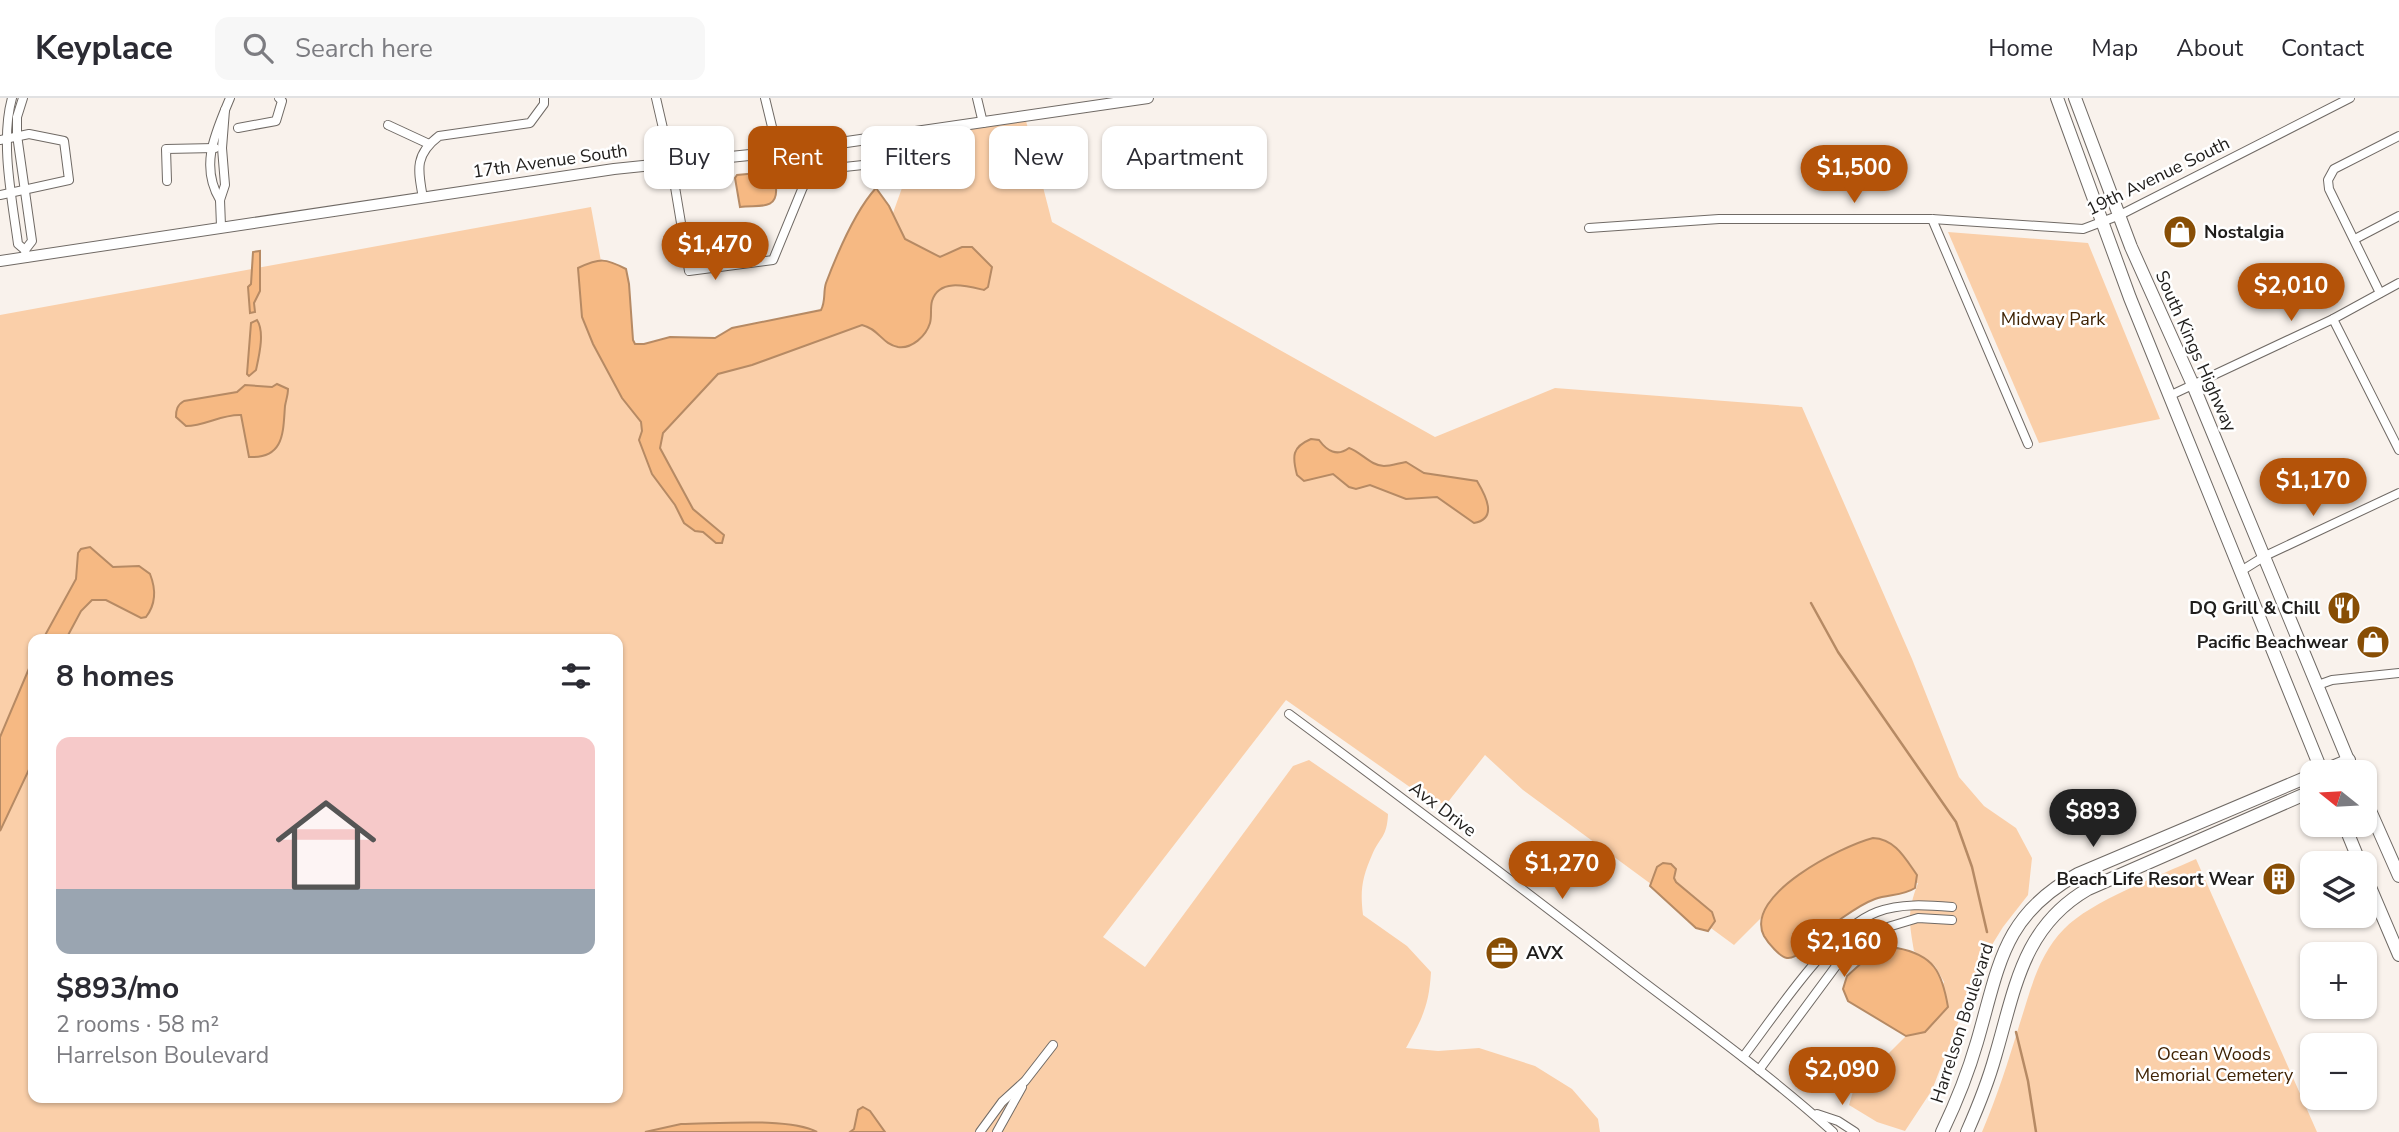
<!DOCTYPE html>
<meta charset="utf-8">
<style>
:root{--surface:#fff;--page:#f7f7f7;--text:#2b2b33;--muted:#7c7c81;--line:#e1e1e2;--accent:#b45309}
body{margin:0;font-family:"Nunito Sans",sans-serif;background:var(--page);color:var(--text);height:100vh;display:flex;flex-direction:column;font-size:26px;white-space:nowrap}
*{box-sizing:border-box;margin:0}
p{font-size:23px;color:var(--muted)}
.icon{flex:none;width:38px;height:38px;fill:none;stroke:currentColor;stroke-width:2;stroke-linecap:round;stroke-linejoin:round}
.map{position:relative;flex:1;overflow:hidden}
.drawer{position:absolute;left:28px;top:536px;width:595px;height:469px;display:flex;flex-direction:column;background:var(--surface);border-radius:14px;box-shadow:0 2px 5px #0004}
.drawer>*{flex:none}
.guide{position:absolute;left:644px;top:28px;width:665px;height:63px;display:flex;gap:14px}
.needle{width:46px;rotate:288deg}
.tools{position:absolute;left:2300px;top:662px;display:grid;gap:14px}
.tools a{display:grid;place-items:center;width:77px;height:77px;border-radius:14px;background:var(--surface);box-shadow:0 2px 5px #0004;font-size:35px}
.price{position:absolute;translate:-50% -60px;padding:0 16px;border-radius:24px;background:var(--accent);color:#fff;font-size:23px;line-height:46px;filter:drop-shadow(0 2px 4px #0008)}
.price::after{content:'';position:absolute;left:50%;top:42px;width:21px;height:16px;margin-left:-10px;background:inherit;clip-path:polygon(0 0,100% 0,50% 100%)}
.price.selected{background:#222;color:#fff}
ul{padding:0;list-style:none}
li{display:grid;align-content:center;gap:14px;height:371px;padding:0 28px}
li+li{border-top:2px solid var(--line)}
li span{display:grid;place-items:center;height:217px;border-radius:14px;color:#555}
li>.icon{margin-inline-start:auto}
span .icon{width:126px;height:126px;fill:#fffc;stroke-width:1}
li b{font-size:30px}
h2{display:flex;justify-content:space-between;align-items:center;height:84px;padding:0 28px;font-size:30px}
.pill{padding:0 24px;border-radius:14px;background:var(--surface);box-shadow:0 2px 5px #0004;font-size:24px;line-height:63px}
.pill.selected{background:var(--accent);color:#fff}
header{display:flex;align-items:center;gap:42px;box-sizing:border-box;height:98px;padding:0 35px;background:var(--surface);border-bottom:2px solid var(--line)}
header strong{font-size:33px}
nav{display:flex;gap:38px;margin-inline-start:auto;font-size:24px}
.search{width:490px;height:63px;background:var(--page);display:flex;align-items:center;gap:18px;box-sizing:border-box;padding:0 24px;border-radius:14px;color:var(--muted);font-size:26px}
.map>svg:first-child{display:block}
.green{fill:#facfa9;fill-rule:evenodd}
.water{fill:#f6b983;stroke:#b68a64;stroke-width:2}
.lines{fill:none;stroke-linecap:round;stroke-linejoin:round}
.stream{stroke:#b68a64;stroke-width:2.5}
.minor-casing{stroke:#706a65;stroke-width:10}
.tertiary-casing{stroke:#706a65;stroke-width:12}
.secondary-casing{stroke:#706a65;stroke-width:14}
.primary-casing{stroke:#706a65;stroke-width:14}
.minor{stroke:#fff;stroke-width:8}
.tertiary{stroke:#fff;stroke-width:10}
.secondary{stroke:#fff;stroke-width:12}
.primary{stroke:#fff;stroke-width:12}
.labels{text-anchor:middle;dominant-baseline:central;stroke-width:5;stroke-linejoin:round;paint-order:stroke}
.street-label{font-size:18px;fill:#1f1d1b;stroke:#fff}
.poi-label{font-size:18px;font-weight:bold;fill:#1f1d1b;stroke:#fff;text-anchor:end}
.park-label{font-size:18px;fill:#3f2203;stroke:#fff}
</style>
<header>
<strong>Keyplace</strong>
<div class="search"><svg class="icon" aria-label="search" viewBox="0 0 24 24"><circle cx="10" cy="10" r="6"/><path d="M15 15l6 6"/></svg>Search here</div>
<nav><a>Home</a><a>Map</a><a>About</a><a>Contact</a></nav>
</header>
<div class="map">
<svg width="2399" height="1034" viewBox="0 0 2399 1034">
<rect width="100%" height="100%" fill="#f9f2ec"/>
<g class="green">
<path d="M1025,19l27,105 383,215 120,-49 247,19 110,252 47,118 25,29 32,22 16,30 -4,37 -25,32 -21,34 -50,129 -27,41 -28,-9 -28,-17 5,-17 52,-52 19,-4 19,-50 -9,-16 -21,-15c-5,-30 -7,-39 4,-68l-144,12 -12,22 -28,28 -211,-155 -38,-35 -37,47 -14,2 -148,-104 -183,237 42,30 148,-201 16,-6 79,54c-1,24 -8,22 -16,41 -10,23 -12,35 -9,60l44,31 24,26c-2,34 -9,47 -25,76l32,3 41,-3 56,18 37,23 26,30 2,13h-1600v-817l591,-108 30,163 233,-48 68,-190zM33,541h585v458h-585z"/>
<polygon points="1948,134 2088,145 2160,321 2039,345"/>
<path d="M2196,761l121,273h-335c15,-35 26,-70 37,-106 11,-34 19,-71 45,-97 27,-28 95,-53 132,-70z"/>
</g>
<g class="water">
<path d="M758,75l5,1 13,14c2,24 -20,16 -36,19l-5,-29 2,-3z"/>
<path d="M876,90l13,18 16,33 35,18 22,-10h10l20,20 -4,20 -4,3c-17,-4 -45,-12 -52,11 -2,7 0,15 -2,22 -4,13 -18,26 -32,24 -16,-3 -19,-18 -36,-22l-110,40 -34,9 -55,59 -3,15 33,61 31,26 -2,8h-6l-13,-11 -8,-1 -11,-8 -9,-18 -23,-31 -13,-34 3,-9 -1,-9 -19,-24 -29,-54 -11,-27 -4,-49c22,-10 27,-10 48,1l3,15 4,56 2,4h9l26,-7 45,1 17,-10 89,-18c5,-9 2,-18 5,-27 11,-29 30,-73 50,-95z"/>
<polygon points="260,153 260,193 254,205 255,214 250,215 248,189 251,186 253,154"/>
<path d="M257,222c8,12 2,36 -1,50l-7,6 -2,-2 4,-51z"/>
<path d="M277,286l11,5c0,6 -2,11 -3,17 -2,25 0,53 -36,51l-8,-42c-19,-1 -36,11 -55,11l-10,-9c0,-7 1,-12 8,-16l53,-9 8,-7 27,2z"/>
<path d="M1311,341l8,1c8,11 18,17 30,8 12,4 22,18 35,18 7,0 15,-3 22,-4l18,11 53,8c9,15 21,38 -3,42l-37,-26 -31,2 -36,-14 -14,4 -7,-2 -16,-13 -29,7 -7,-6c-5,-19 -5,-28 14,-36z"/>
<path d="M90,449l23,20 26,-1 11,8c6,15 6,30 -4,43l-5,1 -35,-18h-14l-11,11 -15,28h-23l33,-60 2,-26 3,-4z"/>
<polygon points="33,561 33,663 0,733 0,639"/>
<path d="M1873,740c22,1 32,20 44,37l-2,13c-12,8 -27,6 -40,11 -11,4 -23,12 -33,19 -11,8 -42,42 -55,40 -7,-1 -19,-15 -23,-22 -21,-41 78,-90 109,-98z"/>
<polygon points="1663,765 1671,766 1676,771 1674,780 1676,784 1712,814 1715,823 1708,833 1696,830 1650,788 1657,769"/>
<path d="M1897,850c37,7 45,24 51,59l-23,25 -19,4 -58,-35 -5,-12 4,-13 30,-27z"/>
<polygon points="863,1009 870,1013 885,1034 850,1034 854,1031 858,1012"/>
<path d="M681,1026c34,0 108,-7 136,8h-172z"/>
</g>
<g class="lines">
<g class="stream">
<polyline points="1811,505 1838,554 1956,724 1972,769 1987,834"/>
<polyline points="2016,934 2028,983 2036,1034"/>
</g>
<defs>
<g id="minor">
<path d="M12,0c-12,43 0,101 6,146l7,6 1,8"/>
<polyline points="23,0 17,19 17,37 32,143 25,152"/>
<polyline points="656,0 671,65 689,173 773,162 803,89 816,72 863,67"/>
<polyline points="765,0 781,66 790,81 803,89"/>
<polyline points="977,0 983,25"/>
<polyline points="388,27 429,46"/>
<polyline points="238,30 276,23 282,3 279,0"/>
<polyline points="0,42 29,36 64,43 69,82 0,97"/>
<polyline points="167,83 166,51 215,50"/>
<path d="M423,100c-5,-28 -9,-43 16,-62l91,-13 14,-19v-6"/>
<path d="M220,102c-21,-35 -4,-68 10,-102"/>
<polyline points="1932,121 2028,346"/>
<polyline points="221,128 220,102 225,87 222,50 225,12"/>
<polyline points="1589,130 1719,121 1932,121 2083,131 2120,117 2350,0"/>
<polyline points="2355,141 2399,118"/>
<polyline points="2380,195 2329,91 2328,82 2334,71 2399,38"/>
<polyline points="2333,221 2399,352"/>
<polyline points="2169,298 2333,221 2399,185"/>
<polyline points="2241,473 2265,458 2399,395"/>
<polyline points="2318,587 2332,582 2399,575"/>
<path d="M1289,616c116,86 230,172 344,260 67,51 137,101 200,158"/>
<path d="M1743,959c32,-41 86,-127 134,-145 24,-9 50,-7 75,-5"/>
<polyline points="1759,972 1836,868 1871,834 1918,820 1952,822"/>
<polyline points="1817,1016 1838,1023 1855,1034"/>
<polyline points="980,1034 1002,1004 1025,983 1053,947"/>
<polyline points="997,1034 1022,989"/>
</g>
<polyline id="tertiary" points="0,163 614,71 778,54 1148,0"/>
<g id="secondary">
<polyline points="2320,674 2349,662"/>
<path d="M1942,1034c14,-29 26,-59 35,-90 22,-75 25,-127 101,-168l234,-99"/>
<path d="M1967,1034c11,-25 21,-50 28,-75 20,-67 27,-130 93,-168l224,-98"/>
</g>
<g id="primary">
<polyline points="2057,0 2130,200 2322,674"/>
<polyline points="2075,0 2131,149 2193,287 2353,674"/>
<polyline points="2364,699 2399,778"/>
<polyline points="2344,726 2360,765"/>
<polyline points="2364,775 2399,857"/>
</g>
</defs>
<use href="#minor" class="minor-casing"/>
<use href="#tertiary" class="tertiary-casing"/>
<use href="#secondary" class="secondary-casing"/>
<use href="#primary" class="primary-casing"/>
<use href="#minor" class="minor"/>
<use href="#tertiary" class="tertiary"/>
<use href="#secondary" class="secondary"/>
<use href="#primary" class="primary"/>
</g>
<defs>
<symbol id="shop-disc" viewBox="-11 -11 22 22"><circle r="9.5" fill="#884e05" stroke="#fff"/><path d="M-5-2.5h2.3a2.7 3.5 0 0 1 5.4 0H5L5.5 6h-11ZM-1.5-2.5h3a1.5 2.3 0 0 0-3 0Z" fill="#fff"/></symbol>
<symbol id="restaurant-disc" viewBox="-11 -11 22 22"><circle r="9.5" fill="#884e05" stroke="#fff"/><path d="M-5-6h1v4h1v-4h1v4h1v-4h1v5L-1.5 .5V6h-2V.5L-5-1ZM5-6V6H3V1.5H1.5Q1.5-4 5-6Z" fill="#fff"/></symbol>
<symbol id="building-disc" viewBox="-11 -11 22 22"><circle r="9.5" fill="#884e05" stroke="#fff"/><path d="M-4-6H4V6H1V3H-1V6H-4ZM-2.5-4.3h1.7v1.8h-1.7ZM.8-4.3h1.7v1.8H.8ZM-2.5-1h1.7V.8h-1.7ZM.8-1h1.7V.8H.8Z" fill="#fff"/></symbol>
<symbol id="office-disc" viewBox="-11 -11 22 22"><circle r="9.5" fill="#884e05" stroke="#fff"/><path d="M-6-3h4V-5.5h4V-3h4V5H-6ZM-1-4.5V-3h2v-1.5ZM-6 0V1H6V0Z" fill="#fff"/></symbol>
</defs>
<g fill-rule="evenodd">
<use href="#shop-disc" x="2161" y="115" width="38" height="38"/>
<use href="#restaurant-disc" x="2325" y="491" width="38" height="38"/>
<use href="#shop-disc" x="2354" y="525" width="38" height="38"/>
<use href="#building-disc" x="2260" y="762" width="38" height="38"/>
<use href="#office-disc" x="1483" y="836" width="38" height="38"/>
</g>
<g class="labels">
<g class="street-label">
<text transform="translate(550 63) rotate(-8)">17th Avenue South</text>
<text transform="translate(2158 78) rotate(-26)">19th Avenue South</text>
<text transform="translate(2196 253) rotate(66)">South Kings Highway</text>
<text transform="translate(1443 711) rotate(37)">Avx Drive</text>
<text transform="translate(1962 925) rotate(-72)">Harrelson Boulevard</text>
</g>
<g class="poi-label">
<text x="2204" y="134" text-anchor="start">Nostalgia</text>
<text x="2320" y="510">DQ Grill &amp; Chill</text>
<text x="2348" y="544">Pacific Beachwear</text>
<text x="2254" y="781">Beach Life Resort Wear</text>
<text x="1526" y="855" text-anchor="start">AVX</text>
</g>
<g class="park-label">
<text x="2053" y="221">Midway Park</text>
<text x="2214" y="956">Ocean Woods<tspan x="2214" dy="21">Memorial Cemetery</tspan></text>
</g>
</g>
</svg>
<div class="tools">
<a><svg class="needle" viewBox="-14 -14 28 28"><path d="M0-13l5 13h-10z" fill="#e53935"/><path d="M0 13l5-13h-10z" fill="#7c7c81"/></svg></a>
<a><svg class="icon" aria-label="layers" viewBox="0 0 24 24"><path d="M12 4l9 5-9 5-9-5zM3 14l9 5 9-5"/></svg></a>
<a>+</a>
<a>−</a>
</div>
<b class="price" style="left:1854px;top:107px">$1,500</b>
<b class="price" style="left:715px;top:184px">$1,470</b>
<b class="price" style="left:2291px;top:225px">$2,010</b>
<b class="price" style="left:2313px;top:420px">$1,170</b>
<b class="price selected" style="left:2093px;top:751px">$893</b>
<b class="price" style="left:1562px;top:803px">$1,270</b>
<b class="price" style="left:1844px;top:881px">$2,160</b>
<b class="price" style="left:1842px;top:1009px">$2,090</b>
<div class="guide">
<a class="pill">Buy</a>
<a class="pill selected">Rent</a>
<a class="pill">Filters</a>
<a class="pill">New</a>
<a class="pill">Apartment</a>
</div>
<section class="drawer">
<h2>8 homes<svg class="icon" aria-label="filters" viewBox="0 0 24 24"><path d="M4 7h16M4 17h16"/><circle cx="9" cy="7" r="2"/><circle cx="15" cy="17" r="2"/></svg></h2>
<ul>
<li><span style="background:linear-gradient(#f6c9c9 70%,#9aa5b1 0)"><svg class="icon" aria-label="home" viewBox="0 0 24 24"><path d="M3 11l9-7 9 7M6 9v11h12V9"/></svg></span><div><b>$893/mo</b><p>2 rooms · 58 m²</p><p>Harrelson Boulevard</p></div></li>
</ul>
</section>
</div>
